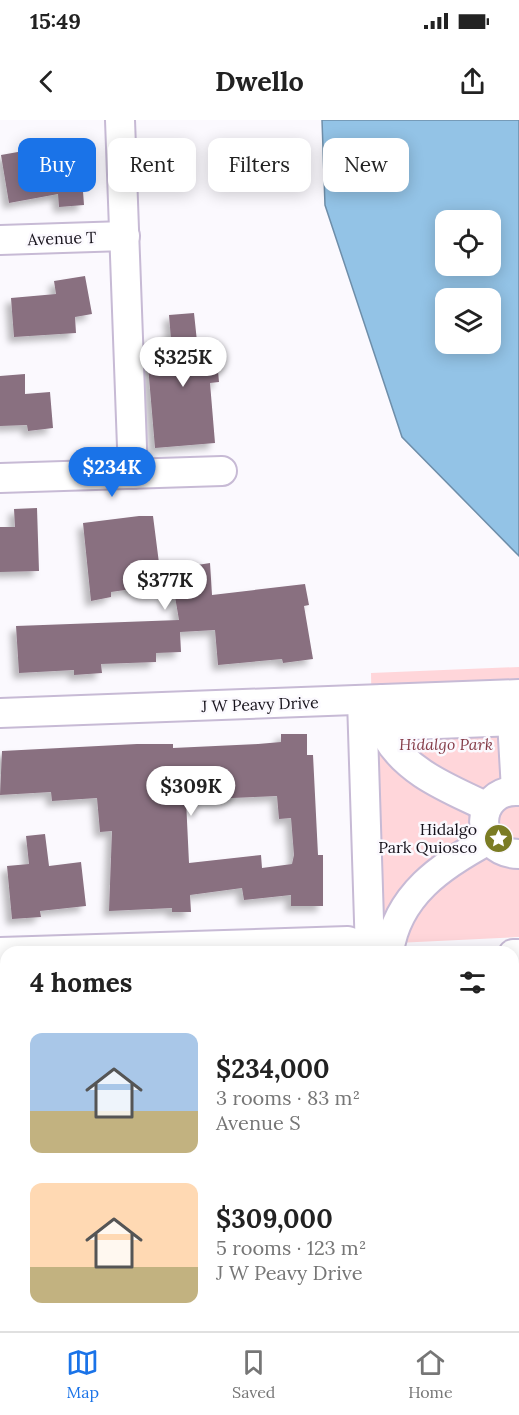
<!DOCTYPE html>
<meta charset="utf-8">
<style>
:root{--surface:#fff;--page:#f6f6f6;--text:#222;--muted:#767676;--line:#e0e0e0;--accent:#1a73e8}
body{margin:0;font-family:Lora,serif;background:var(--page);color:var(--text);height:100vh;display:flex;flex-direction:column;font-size:22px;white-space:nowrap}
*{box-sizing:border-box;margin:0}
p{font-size:20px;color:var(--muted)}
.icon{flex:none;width:33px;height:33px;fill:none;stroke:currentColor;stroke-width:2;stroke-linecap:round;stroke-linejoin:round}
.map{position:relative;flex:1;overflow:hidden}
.sheet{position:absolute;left:0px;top:826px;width:519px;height:386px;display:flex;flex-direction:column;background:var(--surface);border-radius:18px 18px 0 0;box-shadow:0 3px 15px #0003}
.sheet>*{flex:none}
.top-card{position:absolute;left:18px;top:18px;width:483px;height:54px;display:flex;gap:12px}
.fabs{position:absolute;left:435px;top:90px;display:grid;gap:12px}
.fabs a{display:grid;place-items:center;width:66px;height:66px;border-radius:12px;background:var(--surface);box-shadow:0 3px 15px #0003;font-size:30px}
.price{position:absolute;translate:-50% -51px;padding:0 14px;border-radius:21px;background:#fff;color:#222;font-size:20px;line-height:39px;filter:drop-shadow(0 2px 3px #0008)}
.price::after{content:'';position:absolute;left:50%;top:36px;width:18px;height:14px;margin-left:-9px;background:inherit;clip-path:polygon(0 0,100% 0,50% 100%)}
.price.active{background:var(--accent);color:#fff}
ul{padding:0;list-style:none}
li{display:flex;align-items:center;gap:18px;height:150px;padding:0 30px}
li span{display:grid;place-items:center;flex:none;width:168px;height:120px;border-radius:12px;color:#555}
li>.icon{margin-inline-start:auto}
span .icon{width:72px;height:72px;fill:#fffc;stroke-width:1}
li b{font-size:26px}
h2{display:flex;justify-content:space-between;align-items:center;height:72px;padding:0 30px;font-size:26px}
.pill{padding:0 21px;border-radius:12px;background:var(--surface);box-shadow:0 3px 15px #0003;font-size:21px;line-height:54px}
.pill.active{background:var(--accent);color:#fff}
.status{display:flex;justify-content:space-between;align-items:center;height:42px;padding:0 30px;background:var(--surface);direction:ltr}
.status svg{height:16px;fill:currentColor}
header{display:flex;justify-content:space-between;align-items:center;height:78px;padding:0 30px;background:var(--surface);font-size:27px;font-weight:700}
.tab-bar{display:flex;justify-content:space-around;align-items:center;height:84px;border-top:2px solid var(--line);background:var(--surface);font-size:16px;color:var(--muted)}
.tab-bar a{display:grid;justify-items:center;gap:3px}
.tab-bar .active{color:var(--accent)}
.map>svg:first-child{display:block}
.green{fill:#ffd6da}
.water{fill:#93c3e6;stroke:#6e8ea9;stroke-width:1.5;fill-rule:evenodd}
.building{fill:#897080;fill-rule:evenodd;filter:url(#shadow)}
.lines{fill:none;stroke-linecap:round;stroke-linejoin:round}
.minor-casing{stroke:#c7bad5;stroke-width:32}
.minor{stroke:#fff;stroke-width:28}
.labels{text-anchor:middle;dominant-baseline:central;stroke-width:5;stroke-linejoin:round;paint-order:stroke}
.street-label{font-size:16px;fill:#16121b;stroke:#fbf9fe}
.park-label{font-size:16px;font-style:italic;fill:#853c48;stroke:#fbf9fe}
.poi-label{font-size:16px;fill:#16121b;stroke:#fbf9fe;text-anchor:end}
</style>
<div class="status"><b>15:49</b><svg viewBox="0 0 49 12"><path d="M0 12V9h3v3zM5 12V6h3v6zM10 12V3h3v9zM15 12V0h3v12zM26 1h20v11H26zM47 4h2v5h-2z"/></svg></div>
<header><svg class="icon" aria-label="back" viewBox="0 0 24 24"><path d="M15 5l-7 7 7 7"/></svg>Dwello<svg class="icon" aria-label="share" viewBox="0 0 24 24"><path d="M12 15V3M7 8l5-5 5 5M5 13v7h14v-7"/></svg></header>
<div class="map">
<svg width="519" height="1211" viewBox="0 0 519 1211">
<defs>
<filter id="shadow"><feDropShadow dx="-5.5" dy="5.5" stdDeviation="3" flood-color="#0004"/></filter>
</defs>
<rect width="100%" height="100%" fill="#fbf9fe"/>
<polygon class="green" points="519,547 519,817 376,824 371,553"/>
<path class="water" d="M322,0h197v436l-117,-119 -77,-232zM446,100h44v46h-44zM446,178h44v46h-44z"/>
<g class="building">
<polygon points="29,30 29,34 80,30 84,85 59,87 58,74 9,83 1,35"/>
<polygon points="85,156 92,194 75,197 76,213 14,217 11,178 56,174 54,161"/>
<polygon points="194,193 198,231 216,229 219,262 210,263 215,323 155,328 147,234 172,232 169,195"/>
<polygon points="25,254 25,274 50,272 53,308 28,311 27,305 0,306 0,256"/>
<polygon points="37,388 39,451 0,452 0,407 15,407 14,389"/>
<polygon points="139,396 153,396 160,451 210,443 212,475 305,464 309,485 304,486 313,539 283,543 282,539 218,545 215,510 180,512 181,532 156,533 156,542 101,544 102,553 74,555 74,550 19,553 16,506 179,500 173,465 140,471 139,468 111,472 111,477 91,481 83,403"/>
<path d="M281,614h26v21h6l5,100h5v51h-32v-11l-47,5 -2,-12 -52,7 1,17h-19v-4l-63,3 3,-80 -12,1 -3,-34 -45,3 -1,-9 -51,3 2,-44 135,-7h36v4l85,-4 23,-2zM277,676l2,23 12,-1 3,37 -2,9 -30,4 -1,-13 -72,8 -3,-63z"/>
<polygon points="45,714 49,746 81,742 86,786 40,791 41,797 12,799 7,746 29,744 26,716"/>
</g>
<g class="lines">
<defs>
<g id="minor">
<polyline points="120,0 133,354"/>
<polyline points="0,120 125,116"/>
<polyline points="0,358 222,351"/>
<path d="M383,579c0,11 -2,28 3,37 22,38 65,53 101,71"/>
<polyline points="362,580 370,832"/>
<polyline points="0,593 519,574"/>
<polyline points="512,601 516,670"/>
<polyline points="385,606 519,601"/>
<path d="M519,671c-45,-3 -48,62 0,63"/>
<polyline points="0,832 348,821 382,832"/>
<path d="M389,832c8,-57 53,-87 100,-112"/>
<polyline points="513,834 519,834"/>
<polyline points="0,1068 6,1068"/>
<polyline points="513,1071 519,1070"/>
<polyline points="379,1206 379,1211"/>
</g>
</defs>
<use href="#minor" class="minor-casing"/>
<use href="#minor" class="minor"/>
</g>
<defs>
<symbol id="sight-disc" viewBox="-11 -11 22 22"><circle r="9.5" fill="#7b7c24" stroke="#fbf9fe"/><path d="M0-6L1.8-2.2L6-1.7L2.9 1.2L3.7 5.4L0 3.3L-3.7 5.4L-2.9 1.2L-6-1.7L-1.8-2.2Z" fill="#fff"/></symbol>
</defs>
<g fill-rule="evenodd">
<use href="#sight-disc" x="482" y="702" width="33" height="33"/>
</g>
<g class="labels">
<g class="street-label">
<text transform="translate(62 118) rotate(-2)">Avenue T</text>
<text transform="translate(260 584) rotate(-2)">J W Peavy Drive</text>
</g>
<g class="park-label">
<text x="446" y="624">Hidalgo Park</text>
</g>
<g class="poi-label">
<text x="477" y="709">Hidalgo<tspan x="477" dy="18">Park Quiosco</tspan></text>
</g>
</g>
</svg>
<div class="fabs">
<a><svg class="icon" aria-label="locate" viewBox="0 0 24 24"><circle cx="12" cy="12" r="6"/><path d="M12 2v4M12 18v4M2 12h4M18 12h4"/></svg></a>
<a><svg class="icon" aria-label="layers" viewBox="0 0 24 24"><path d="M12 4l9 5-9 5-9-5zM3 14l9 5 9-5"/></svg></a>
</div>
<b class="price" style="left:183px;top:268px">$325K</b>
<b class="price active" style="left:112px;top:378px">$234K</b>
<b class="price" style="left:165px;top:491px">$377K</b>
<b class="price" style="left:191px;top:697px">$309K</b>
<div class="top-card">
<a class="pill active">Buy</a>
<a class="pill">Rent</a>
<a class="pill">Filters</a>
<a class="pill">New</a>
</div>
<section class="sheet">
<h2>4 homes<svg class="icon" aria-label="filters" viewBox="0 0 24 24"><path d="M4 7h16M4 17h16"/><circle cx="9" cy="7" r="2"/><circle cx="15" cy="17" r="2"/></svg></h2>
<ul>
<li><span style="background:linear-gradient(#a9c7e8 65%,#c2b280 0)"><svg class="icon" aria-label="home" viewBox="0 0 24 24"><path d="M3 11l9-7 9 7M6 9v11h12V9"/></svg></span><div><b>$234,000</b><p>3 rooms · 83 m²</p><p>Avenue S</p></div></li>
<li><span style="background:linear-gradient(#ffd9b3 70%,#c2b280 0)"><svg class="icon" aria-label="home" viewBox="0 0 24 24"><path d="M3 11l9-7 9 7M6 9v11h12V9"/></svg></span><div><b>$309,000</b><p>5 rooms · 123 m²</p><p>J W Peavy Drive</p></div></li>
</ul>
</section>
</div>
<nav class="tab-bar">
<a class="active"><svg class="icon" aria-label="map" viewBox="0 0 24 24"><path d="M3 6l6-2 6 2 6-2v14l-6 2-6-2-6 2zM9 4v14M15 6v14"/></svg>Map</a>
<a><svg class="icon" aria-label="saved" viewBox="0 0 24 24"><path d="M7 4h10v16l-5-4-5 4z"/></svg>Saved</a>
<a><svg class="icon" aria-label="home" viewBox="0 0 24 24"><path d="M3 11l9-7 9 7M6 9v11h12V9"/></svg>Home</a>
</nav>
